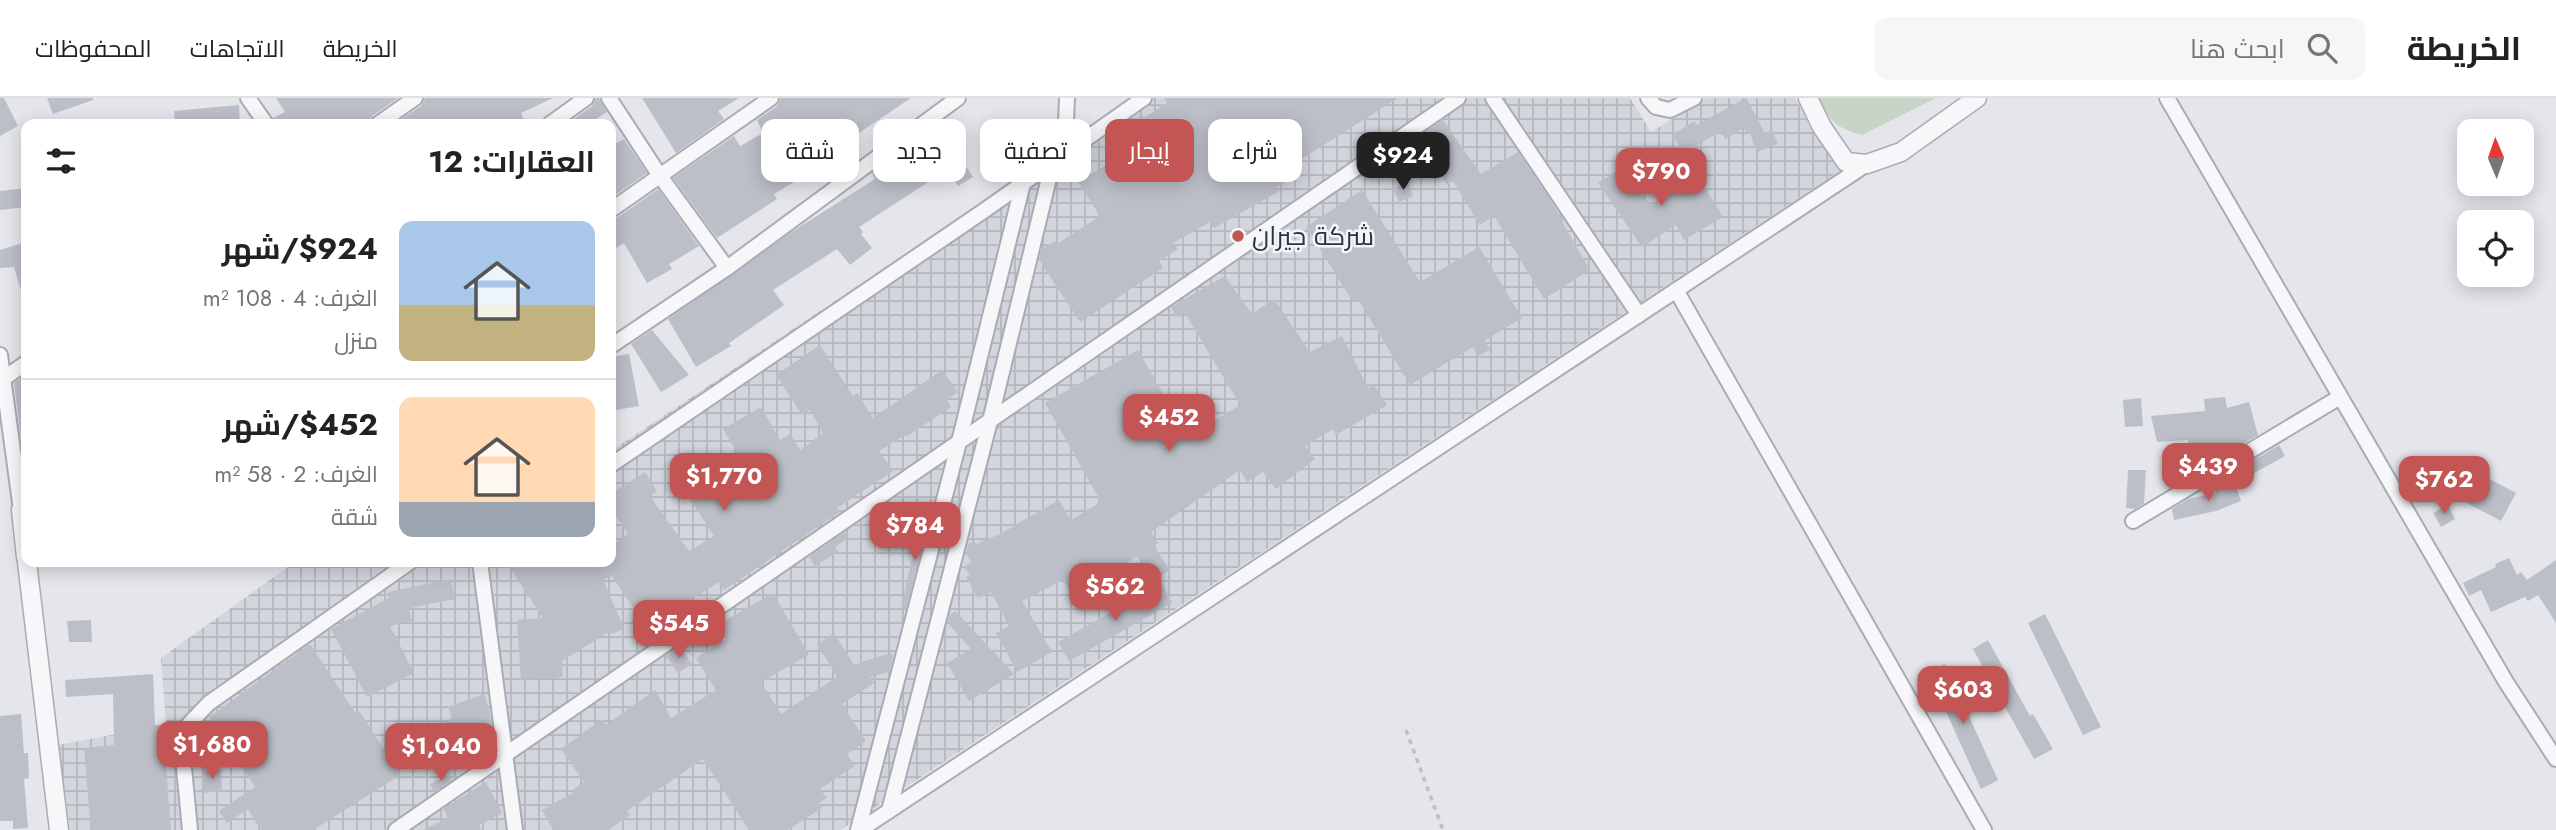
<!DOCTYPE html>
<html lang="ar">
<meta charset="utf-8">
<style>
:root{--surface:#fff;--page:#f6f6f6;--text:#222;--muted:#767676;--line:#e0e0e0;--accent:#c45555}
body{margin:0;font-family:Jost,Cairo,sans-serif;background:var(--page);color:var(--text);direction:rtl;height:100vh;display:flex;flex-direction:column;font-size:26px;white-space:nowrap}
*{box-sizing:border-box;margin:0}
p{font-size:23px;color:var(--muted)}
.icon{flex:none;width:38px;height:38px;fill:none;stroke:currentColor;stroke-width:2;stroke-linecap:round;stroke-linejoin:round}
.map{position:relative;flex:1;overflow:hidden;direction:ltr}
.sheet{position:absolute;left:21px;top:21px;width:595px;height:448px;display:flex;flex-direction:column;background:var(--surface);border-radius:14px;box-shadow:0 4px 18px #0003;direction:rtl}
.sheet>*{flex:none}
.guide{position:absolute;left:637px;top:21px;width:665px;height:63px;direction:rtl;display:flex;gap:14px}
.needle{width:46px;rotate:358deg}
.buttons{position:absolute;left:2457px;top:21px;display:grid;gap:14px}
.buttons a{display:grid;place-items:center;width:77px;height:77px;border-radius:14px;background:var(--surface);box-shadow:0 4px 18px #0003;font-size:35px}
.price{position:absolute;translate:-50% -60px;padding:0 16px;border-radius:14px;background:var(--accent);color:#fff;font-size:23px;line-height:46px;filter:drop-shadow(0 2px 4px #0008)}
.price::after{content:'';position:absolute;left:50%;top:42px;width:21px;height:16px;margin-left:-10px;background:inherit;clip-path:polygon(0 0,100% 0,50% 100%)}
.price.active{background:#222;color:#fff}
ul{padding:0;list-style:none}
li{display:flex;align-items:center;gap:21px;height:175px;padding:0 21px}
li+li{border-top:2px solid var(--line)}
li span{display:grid;place-items:center;flex:none;width:196px;height:140px;border-radius:14px;color:#555}
li>.icon{margin-inline-start:auto}
span .icon{width:84px;height:84px;fill:#fffc;stroke-width:1}
li b{font-size:30px}
h2{display:flex;justify-content:space-between;align-items:center;height:84px;padding:0 21px;font-size:30px}
.chip{padding:0 24px;border-radius:14px;background:var(--surface);box-shadow:0 4px 18px #0003;font-size:24px;line-height:63px}
.chip.active{background:var(--accent);color:#fff}
header{display:flex;align-items:center;gap:42px;box-sizing:border-box;height:98px;padding:0 35px;background:var(--surface);border-bottom:2px solid var(--line)}
header strong{font-size:33px}
nav{display:flex;gap:38px;margin-inline-start:auto;font-size:24px}
.search{width:490px;height:63px;background:var(--page);display:flex;align-items:center;gap:18px;box-sizing:border-box;padding:0 24px;border-radius:14px;color:var(--muted);font-size:26px}
.map>svg:first-child{display:block}
.industrial{fill:url(#industrial-grid)}
.green{fill:#c8d4c6}
.building{fill:#bcbfc7}
.lines{fill:none;stroke-linecap:round;stroke-linejoin:round}
.minor-casing{stroke:#a9acb5;stroke-width:18}
.tertiary-casing{stroke:#a9acb5;stroke-width:21}
.path{stroke:#bec0c6;stroke-width:3.5;stroke-dasharray:5 5;stroke-linecap:butt}
.minor{stroke:#f7f7f9;stroke-width:14}
.tertiary{stroke:#f7f7f9;stroke-width:18}
.poi-dot{fill:#c45555;stroke:#f4f5f8;stroke-width:2.5}
.labels{text-anchor:middle;dominant-baseline:central;stroke-width:5;stroke-linejoin:round;paint-order:stroke}
.poi-label{font-size:26px;fill:#2d3242;stroke:#f4f5f8;text-anchor:start}
</style>
<header>
<strong>الخريطة</strong>
<div class="search"><svg class="icon" aria-label="search" viewBox="0 0 24 24"><circle cx="10" cy="10" r="6"/><path d="M15 15l6 6"/></svg>ابحث هنا</div>
<nav><a>الخريطة</a><a>الاتجاهات</a><a>المحفوظات</a></nav>
</header>
<div class="map">
<svg width="2556" height="732" viewBox="0 0 2556 732">
<defs>
<pattern id="industrial-grid" width="8" height="8" patternUnits="userSpaceOnUse" patternTransform="scale(1.75)"><rect width="8" height="8" fill="#d3d5dd"/><path d="M0 4h8M4 0v8" fill="none" stroke="#b5b7bf"/></pattern>
</defs>
<rect width="100%" height="100%" fill="#e4e6eb"/>
<polygon class="industrial" points="1138,0 1630,0 1651,34 1706,0 1795,0 1841,72 841,732 70,732 58,647 166,627 161,560 295,464 611,464 611,353"/>
<path class="green" d="M1819,0h117l-74,37c-25,-7 -33,-13 -43,-37z"/>
<g class="building">
<polygon points="0,0 4,0 18,28 0,38"/>
<polygon points="47,0 93,0 93,2 53,16"/>
<polygon points="276,0 398,0 372,18 368,26 276,26 273,20 285,14"/>
<polygon points="425,0 553,0 521,15 526,26 394,26 421,8"/>
<polygon points="596,0 599,0 607,14 588,26 567,26 592,8"/>
<polygon points="642,0 739,0 718,13 724,21 676,55"/>
<polygon points="781,0 911,0 847,43 850,52 814,62 819,69 774,96 777,101 717,140 673,80 734,38 740,48 763,35 757,22 777,8"/>
<polygon points="1164,0 1398,0 1292,67 1298,76 1275,90 1278,94 1214,130 1210,124 1173,145 1178,151 1159,163 1163,170 1080,224 1039,162 1041,152 1055,143 1057,146 1100,118 1078,84 1124,56 1112,35 1142,17 1144,20 1167,5"/>
<polygon points="1746,0 1765,35 1772,32 1778,46 1757,54 1749,33 1746,35 1744,30 1725,41 1721,33 1684,55 1672,37 1694,23 1697,27"/>
<polygon points="239,7 240,26 175,26 174,13"/>
<polygon points="1443,22 1481,76 1518,54 1564,123 1562,124 1590,172 1544,201 1494,118 1480,127 1453,83 1447,87 1415,41"/>
<polygon points="932,31 948,55 954,51 973,79 958,88 947,72 859,129 863,134 861,136 872,150 850,167 837,151 773,192 784,207 729,245 731,248 696,269 668,221 793,133 875,81 872,75"/>
<polygon points="624,41 647,75 611,100 611,48"/>
<polygon points="1624,68 1650,107 1699,79 1723,119 1684,142 1676,127 1642,149 1598,85"/>
<polygon points="1408,85 1413,98 1399,104 1393,91"/>
<polygon points="26,90 26,109 0,112 0,93"/>
<polygon points="658,91 699,148 669,166 672,171 647,185 624,145 616,150 611,142 611,121 617,120"/>
<polygon points="1362,92 1420,184 1479,149 1522,220 1485,242 1490,252 1478,258 1473,249 1410,287 1358,201 1353,204 1306,129"/>
<polygon points="26,144 26,195 22,196 14,169 0,170 0,152"/>
<polygon points="1225,178 1252,216 1274,201 1310,254 1342,238 1368,290 1374,287 1387,307 1336,337 1333,331 1305,348 1315,361 1276,391 1263,374 1247,384 1240,372 1151,434 1158,445 1154,448 1170,472 1154,483 1137,458 1073,498 1063,482 1022,503 1052,554 1017,574 996,535 1009,528 991,494 978,500 966,479 970,477 964,469 971,464 966,456 968,446 974,442 976,446 1000,436 1059,402 1071,422 1101,404 1045,305 1138,252 1186,337 1194,332 1196,334 1240,307 1185,215 1177,219 1171,209"/>
<polygon points="652,232 689,277 661,294 631,246"/>
<polygon points="820,247 853,298 857,295 873,320 942,272 958,294 947,302 951,309 906,339 905,337 879,353 893,373 837,410 840,414 724,492 719,484 687,504 680,502 641,521 611,477 603,482 624,530 612,536 610,533 562,563 563,579 521,582 517,522 543,520 506,464 611,464 611,448 628,436 611,410 611,396 645,374 657,393 650,398 689,453 714,438 688,398 742,363 723,331 761,309 780,342 790,336 800,352 823,335 810,312 802,317 776,277"/>
<polygon points="629,256 639,308 611,313 611,259"/>
<polygon points="23,279 26,279 26,341 21,341 14,285"/>
<polygon points="2225,299 2227,310 2249,304 2258,337 2223,358 2211,360 2210,357 2190,359 2188,342 2157,344 2151,318 2205,313 2204,301"/>
<polygon points="2141,300 2143,328 2125,329 2123,302"/>
<polygon points="2279,347 2285,358 2245,380 2239,371"/>
<polygon points="2128,372 2146,372 2144,405 2135,411 2126,410"/>
<polygon points="2482,377 2516,395 2501,423 2467,405"/>
<polygon points="2235,385 2241,403 2216,413 2174,422 2172,411 2188,401 2216,395 2215,392"/>
<polygon points="2448,407 2455,421 2441,429 2433,415"/>
<polygon points="920,424 928,426 906,511 901,510"/>
<polygon points="845,434 849,440 835,449 838,454 815,468 809,459"/>
<polygon points="2509,460 2517,477 2521,474 2527,482 2556,462 2556,525 2538,497 2528,503 2525,499 2491,514 2481,492 2469,498 2463,485 2496,469 2495,466"/>
<polygon points="451,481 455,501 409,510 412,523 390,528 414,575 367,599 331,531 389,500 388,494"/>
<polygon points="1162,486 1172,505 1069,563 1058,544"/>
<polygon points="773,495 809,557 761,584 781,616 837,579 817,546 834,535 855,568 861,564 892,555 893,560 889,574 870,579 874,585 842,606 866,643 847,656 855,668 820,691 827,700 819,705 822,710 788,732 749,732 703,661 627,713 630,717 608,732 553,732 542,712 576,693 574,691 584,684 561,651 602,621 606,627 655,592 671,620 716,592 696,560 726,541 719,526"/>
<polygon points="955,513 1014,576 969,603 947,565 971,551 948,525 949,518"/>
<polygon points="2045,516 2101,629 2083,637 2028,525"/>
<polygon points="91,522 92,544 69,544 67,523"/>
<polygon points="1988,542 2030,618 2033,616 2053,651 2034,661 1973,551"/>
<polygon points="310,546 356,616 360,614 400,677 313,732 261,732 248,711 227,725 219,713 255,689 209,619"/>
<polygon points="679,548 692,566 678,575 666,558"/>
<polygon points="1945,566 1998,682 1981,691 1928,574"/>
<polygon points="153,576 155,627 160,627 164,643 171,732 91,732 84,650 114,647 113,596 66,599 65,582"/>
<polygon points="484,596 489,610 493,638 454,652 432,665 424,652 434,646 427,635 452,620 448,609"/>
<polygon points="21,616 24,655 28,655 29,680 24,681 28,730 13,731 13,723 0,723 0,618"/>
<polygon points="221,672 222,693 204,695 202,673"/>
<polygon points="449,677 452,682 434,694 430,686"/>
<polygon points="486,684 502,715 479,727 481,732 423,732 448,720 443,711"/>
</g>
<g class="lines">
<defs>
<g id="minor">
<polyline points="248,0 266,26"/>
<polyline points="609,0 660,78 727,170"/>
<polyline points="1493,0 1639,217"/>
<polyline points="1648,0 1656,9 1670,12 1694,0"/>
<polyline points="2167,0 2506,584 2556,661"/>
<polyline points="378,26 415,0"/>
<polyline points="550,26 586,0"/>
<polyline points="611,112 771,0"/>
<polyline points="1676,192 1984,732"/>
<polyline points="611,248 727,170 958,0"/>
<polyline points="0,257 21,412"/>
<polyline points="3,281 26,265"/>
<polyline points="611,367 985,112 1144,0"/>
<polyline points="2133,423 2340,299"/>
<polyline points="480,464 515,732"/>
<polyline points="889,713 990,323 1053,64 1066,23 1067,0"/>
<polyline points="190,732 182,650 189,626 209,605 410,464"/>
<polyline points="396,732 1458,0"/>
<polyline points="858,732 959,344 1023,85"/>
<polyline points="860,732 1867,66"/>
</g>
<g id="tertiary">
<polyline points="1808,0 1822,29 1846,64 1867,66 1901,54 1977,0"/>
<polyline points="26,409 21,412 26,459"/>
<polyline points="27,464 59,732"/>
</g>
</defs>
<use href="#minor" class="minor-casing"/>
<use href="#tertiary" class="tertiary-casing"/>
<polyline class="path" points="1406,632 1443,732"/>
<use href="#minor" class="minor"/>
<use href="#tertiary" class="tertiary"/>
</g>
<circle class="poi-dot" cx="1238" cy="138" r="7"/>
<g class="labels">
<g class="poi-label">
<text x="1252" y="138">شركة جيران</text>
</g>
</g>
</svg>
<div class="buttons">
<a><svg class="needle" viewBox="-14 -14 28 28"><path d="M0-13l5 13h-10z" fill="#e53935"/><path d="M0 13l5-13h-10z" fill="#767676"/></svg></a>
<a><svg class="icon" aria-label="locate" viewBox="0 0 24 24"><circle cx="12" cy="12" r="6"/><path d="M12 2v4M12 18v4M2 12h4M18 12h4"/></svg></a>
</div>
<b class="price active" style="left:1403px;top:94px">$924</b>
<b class="price" style="left:1661px;top:110px">$790</b>
<b class="price" style="left:1169px;top:356px">$452</b>
<b class="price" style="left:2208px;top:405px">$439</b>
<b class="price" style="left:724px;top:415px">$1,770</b>
<b class="price" style="left:2444px;top:418px">$762</b>
<b class="price" style="left:915px;top:464px">$784</b>
<b class="price" style="left:1115px;top:525px">$562</b>
<b class="price" style="left:679px;top:562px">$545</b>
<b class="price" style="left:1963px;top:628px">$603</b>
<b class="price" style="left:212px;top:683px">$1,680</b>
<b class="price" style="left:441px;top:685px">$1,040</b>
<div class="guide">
<a class="chip">شراء</a>
<a class="chip active">إيجار</a>
<a class="chip">تصفية</a>
<a class="chip">جديد</a>
<a class="chip">شقة</a>
</div>
<section class="sheet">
<h2>العقارات: 12<svg class="icon" aria-label="filters" viewBox="0 0 24 24"><path d="M4 7h16M4 17h16"/><circle cx="9" cy="7" r="2"/><circle cx="15" cy="17" r="2"/></svg></h2>
<ul>
<li><span style="background:linear-gradient(#a9c7e8 60%,#c2b280 0)"><svg class="icon" aria-label="home" viewBox="0 0 24 24"><path d="M3 11l9-7 9 7M6 9v11h12V9"/></svg></span><div><b>$924/شهر</b><p>الغرف: 4 · 108 m²</p><p>منزل</p></div></li>
<li><span style="background:linear-gradient(#ffd9b3 75%,#9aa5b1 0)"><svg class="icon" aria-label="home" viewBox="0 0 24 24"><path d="M3 11l9-7 9 7M6 9v11h12V9"/></svg></span><div><b>$452/شهر</b><p>الغرف: 2 · 58 m²</p><p>شقة</p></div></li>
</ul>
</section>
</div>
